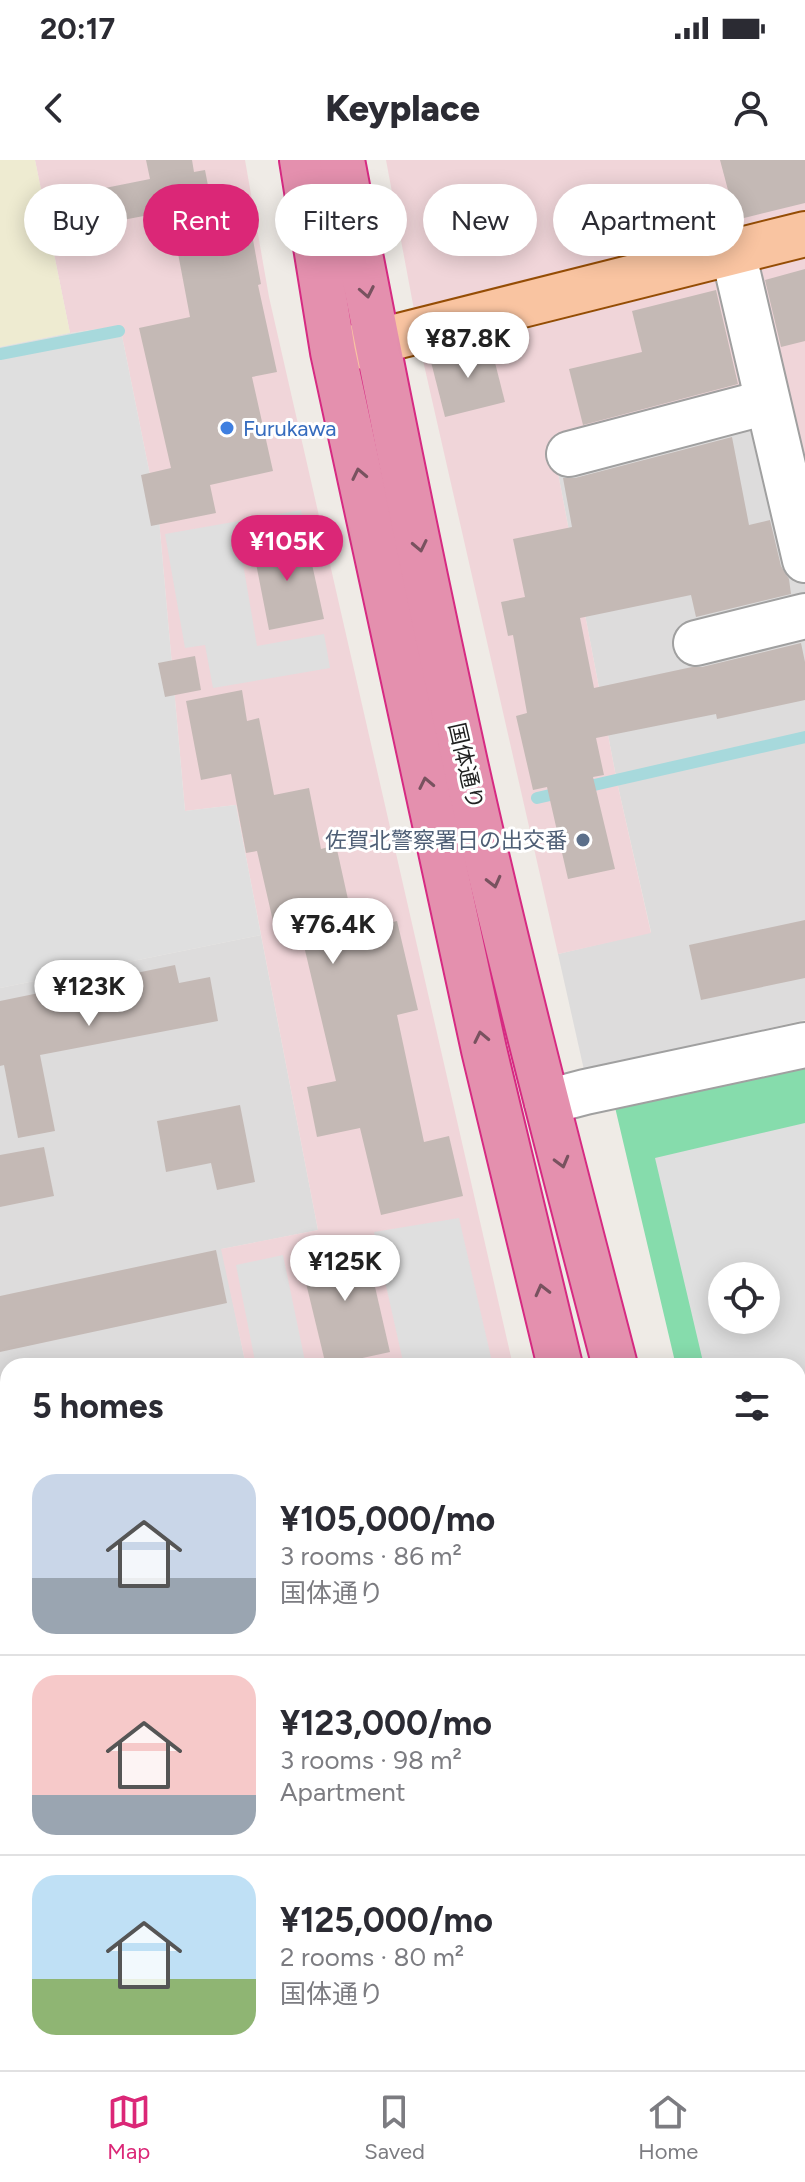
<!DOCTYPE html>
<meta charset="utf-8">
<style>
:root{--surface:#fff;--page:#f2f2f3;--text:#2b2b33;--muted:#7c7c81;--line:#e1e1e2;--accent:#db2777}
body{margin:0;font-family:Figtree,"Noto Sans JP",sans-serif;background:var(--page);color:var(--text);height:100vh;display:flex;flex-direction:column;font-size:30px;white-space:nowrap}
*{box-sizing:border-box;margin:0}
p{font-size:26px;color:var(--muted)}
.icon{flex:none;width:44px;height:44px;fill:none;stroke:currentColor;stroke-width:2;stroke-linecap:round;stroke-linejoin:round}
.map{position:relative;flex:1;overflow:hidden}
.panel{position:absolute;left:0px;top:1198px;width:806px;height:712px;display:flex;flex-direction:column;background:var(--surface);border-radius:24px 24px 0 0;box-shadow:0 4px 20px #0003}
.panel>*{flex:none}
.banner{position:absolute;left:24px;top:24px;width:758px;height:72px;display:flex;gap:16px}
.tools{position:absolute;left:708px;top:1102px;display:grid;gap:16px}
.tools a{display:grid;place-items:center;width:72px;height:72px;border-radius:50%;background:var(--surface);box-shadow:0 4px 20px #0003;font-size:40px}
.price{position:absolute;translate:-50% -68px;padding:0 18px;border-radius:28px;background:#fff;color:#222;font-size:26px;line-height:52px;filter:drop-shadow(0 2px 4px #0008)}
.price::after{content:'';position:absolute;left:50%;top:48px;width:24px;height:18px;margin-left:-12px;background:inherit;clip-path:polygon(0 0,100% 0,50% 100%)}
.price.active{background:var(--accent);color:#fff}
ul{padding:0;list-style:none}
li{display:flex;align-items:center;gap:24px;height:200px;padding:0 32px}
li+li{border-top:2px solid var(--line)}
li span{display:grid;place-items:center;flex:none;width:224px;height:160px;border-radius:24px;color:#555}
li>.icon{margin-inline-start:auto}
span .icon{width:96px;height:96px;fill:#fffc;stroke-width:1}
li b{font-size:34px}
h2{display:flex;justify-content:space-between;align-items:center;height:96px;padding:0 32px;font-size:34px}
.pill{padding:0 28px;border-radius:36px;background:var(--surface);box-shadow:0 4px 20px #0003;font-size:28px;line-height:72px}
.pill.active{background:var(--accent);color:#fff}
.status{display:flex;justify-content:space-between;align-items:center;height:56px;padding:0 40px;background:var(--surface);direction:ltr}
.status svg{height:22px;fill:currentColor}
header{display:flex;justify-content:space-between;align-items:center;height:104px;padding:0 32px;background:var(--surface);font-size:36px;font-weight:800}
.dock{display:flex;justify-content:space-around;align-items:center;height:112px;border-top:2px solid var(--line);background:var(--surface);font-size:22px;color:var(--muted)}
.dock a{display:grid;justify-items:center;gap:4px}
.dock .active{color:var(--accent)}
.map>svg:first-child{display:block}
.residential{fill:#dddcdc}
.commercial{fill:#f0d5d9}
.farmland{fill:#eeebd1}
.park{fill:#c9f8c4}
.pitch{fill:#86dcac;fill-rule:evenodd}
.parking{fill:#dfdfdf;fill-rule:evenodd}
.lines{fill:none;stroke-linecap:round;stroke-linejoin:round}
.stream{stroke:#a7d9dc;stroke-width:12}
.building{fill:#c4b9b5}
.lane-casing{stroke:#a0a0a0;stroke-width:28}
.street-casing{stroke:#a0a0a0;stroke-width:48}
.secondary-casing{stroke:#746e08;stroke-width:48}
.primary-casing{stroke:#954d05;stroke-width:48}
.highway-casing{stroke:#d62a82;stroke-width:48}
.path{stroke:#f67079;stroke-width:5;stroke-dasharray:4 4;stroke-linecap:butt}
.lane{stroke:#fff;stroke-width:24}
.street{stroke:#fff;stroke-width:44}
.secondary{stroke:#f8f1bb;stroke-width:44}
.primary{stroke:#f9c4a1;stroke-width:44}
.highway{stroke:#e490ae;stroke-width:44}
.oneway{stroke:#78525f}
.shop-dot{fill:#3f7fe0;stroke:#fff;stroke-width:3}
.service-dot{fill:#5c6f8a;stroke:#fff;stroke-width:3}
.labels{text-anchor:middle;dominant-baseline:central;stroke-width:6;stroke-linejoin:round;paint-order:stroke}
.shop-label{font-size:22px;fill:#366cbe;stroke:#fff;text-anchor:start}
.street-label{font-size:22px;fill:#1f1f1f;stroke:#fff}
.service-label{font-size:22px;fill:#4e5e75;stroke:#fff;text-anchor:end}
</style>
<div class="status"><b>20:17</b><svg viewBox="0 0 49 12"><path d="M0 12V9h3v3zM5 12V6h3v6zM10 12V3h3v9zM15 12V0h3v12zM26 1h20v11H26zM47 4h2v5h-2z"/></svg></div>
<header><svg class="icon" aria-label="back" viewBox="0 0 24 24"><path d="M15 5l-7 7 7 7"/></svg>Keyplace<svg class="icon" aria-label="person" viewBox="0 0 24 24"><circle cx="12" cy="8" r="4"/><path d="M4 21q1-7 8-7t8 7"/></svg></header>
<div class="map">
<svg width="805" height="1910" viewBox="0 0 805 1910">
<rect width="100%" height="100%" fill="#efebe6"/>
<g class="residential">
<polygon points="779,230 805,333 805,860 584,910 558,794 651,772 617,622 553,287"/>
<polygon points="261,775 318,1070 222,1089 246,1206 8,1206 8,1365 0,1367 0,828"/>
</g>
<g class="commercial">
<polygon points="35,0 245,0 269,137 513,1206 246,1206 221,1089 318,1070 236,645 185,651 159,360 120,166 70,173"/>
<polygon points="386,0 805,0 805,54 415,155"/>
<polygon points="805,97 805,333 778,230 553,287 617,622 651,773 558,794 422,196"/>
</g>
<polygon class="farmland" points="0,0 35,0 70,173 0,187"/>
<polygon class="park" points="8,1424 8,1902 635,1902 637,1910 0,1910 0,1426"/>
<g class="pitch">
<path d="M805,900v690l-7,-4v-380h-122l-62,-263zM722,1116h44v44h-44z"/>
<polygon points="8,1877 8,1902 131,1902 133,1910 0,1910 0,1878"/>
</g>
<g class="parking">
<polygon points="120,166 159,360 185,651 236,645 261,775 0,828 0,187 70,173"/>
<polygon points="301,350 304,368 239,380 257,486 324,474 330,508 213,528 205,485 185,488 165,374"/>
<path d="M805,963v612l-7,-5v-364h-94l-49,-208zM722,1116h44v44h-44z"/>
<polygon points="459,1058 493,1206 404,1206 374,1072"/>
<polygon points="283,1095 306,1206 256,1206 236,1105"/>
</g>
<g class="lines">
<g class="stream">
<polyline points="0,194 119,171"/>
<polyline points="537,638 805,577"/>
<polyline points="0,1361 8,1360"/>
</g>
</g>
<g class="building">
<polygon points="146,0 192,0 194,12 205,10 210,36 244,30 261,124 258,125 277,212 252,217 273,311 210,325 216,353 151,366 141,315 171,308 139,168 190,157 170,51 107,63 100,29 150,19"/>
<polygon points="720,0 805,0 805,43 736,60"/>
<polygon points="805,109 805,181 781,187 765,120"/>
<polygon points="716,130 738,224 583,265 569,209 642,192 632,151"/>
<polygon points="490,183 505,242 445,257 430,198"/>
<polygon points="732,277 749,365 770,360 781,406 789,419 791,434 696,457 691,435 580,458 594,528 692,507 702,507 801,483 805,502 805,540 717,559 716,554 596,578 604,615 593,617 615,709 568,719 547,627 533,630 516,556 527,553 513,475 508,476 501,442 525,437 513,379 572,367 563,318 575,318"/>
<polygon points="293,375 295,388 308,386 324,459 269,470 252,383"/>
<polygon points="195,496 201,530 165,537 158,503"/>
<polygon points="242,530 247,561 259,558 274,635 309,628 321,689 336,685 355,771 397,761 418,850 397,855 424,982 449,976 463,1036 381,1055 360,968 317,977 307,927 336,921 299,765 275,770 257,691 246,693 231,614 201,620 186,541"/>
<polygon points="805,760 805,818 701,840 689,785"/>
<polygon points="175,805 179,823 210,817 218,861 40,895 55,971 18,978 4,905 0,906 0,841"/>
<polygon points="240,945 255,1022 217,1030 211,1003 166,1012 157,961"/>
<polygon points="44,987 54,1036 0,1047 0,995"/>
<polygon points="364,1079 390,1192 326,1206 299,1094"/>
<polygon points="216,1090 227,1143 0,1192 0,1136"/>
</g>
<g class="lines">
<defs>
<polyline id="lane" points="798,1674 805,1673"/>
<g id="street">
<polyline points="733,92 805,400"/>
<polyline points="569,294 767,242"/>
<polyline points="696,483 805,456"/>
<polyline points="547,942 585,932 805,885"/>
<polyline points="0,1256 8,1291"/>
</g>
<polyline id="secondary" points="0,1393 8,1391"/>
<polyline id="primary" points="339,191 805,74"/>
<g id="highway">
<polyline points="302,0 333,192 484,890 560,1206"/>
<path d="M342,0c38,201 79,403 123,603 45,202 98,403 150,603"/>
<polyline points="715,1902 716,1910"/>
<polyline points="775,1902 777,1910"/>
</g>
</defs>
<use href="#lane" class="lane-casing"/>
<use href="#street" class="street-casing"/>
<use href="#secondary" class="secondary-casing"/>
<use href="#primary" class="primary-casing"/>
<use href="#highway" class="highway-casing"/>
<g class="path">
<polyline points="798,1262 805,1260"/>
<polyline points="798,1812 805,1794"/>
<polyline points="798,1815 805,1846"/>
</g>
<use href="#lane" class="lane"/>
<use href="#street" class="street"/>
<use href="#secondary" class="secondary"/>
<use href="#primary" class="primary"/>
<use href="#highway" class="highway"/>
</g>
<defs><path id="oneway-chevron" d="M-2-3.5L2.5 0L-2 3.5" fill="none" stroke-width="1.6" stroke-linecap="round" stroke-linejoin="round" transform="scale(2)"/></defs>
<g class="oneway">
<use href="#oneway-chevron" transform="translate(367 132) rotate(79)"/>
<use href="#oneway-chevron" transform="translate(359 314) rotate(-102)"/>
<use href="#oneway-chevron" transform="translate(420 386) rotate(78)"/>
<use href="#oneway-chevron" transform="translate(426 623) rotate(-102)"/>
<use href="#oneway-chevron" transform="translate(494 722) rotate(76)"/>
<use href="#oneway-chevron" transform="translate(481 877) rotate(-102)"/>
<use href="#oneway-chevron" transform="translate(562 1002) rotate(75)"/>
<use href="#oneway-chevron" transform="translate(542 1130) rotate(-104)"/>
</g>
<circle class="shop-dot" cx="227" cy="268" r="8"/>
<circle class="service-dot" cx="583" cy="680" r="8"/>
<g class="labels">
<g class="shop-label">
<text x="243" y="268">Furukawa</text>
</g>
<g class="street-label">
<text transform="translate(466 606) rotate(77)">国体通り</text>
</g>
<g class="service-label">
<text x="567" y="680">佐賀北警察署日の出交番</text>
</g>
</g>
</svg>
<div class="tools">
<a><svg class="icon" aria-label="locate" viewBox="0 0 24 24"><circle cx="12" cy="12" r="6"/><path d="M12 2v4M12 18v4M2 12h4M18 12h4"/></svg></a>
</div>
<b class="price" style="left:468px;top:220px">¥87.8K</b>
<b class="price active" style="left:287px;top:423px">¥105K</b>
<b class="price" style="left:333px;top:806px">¥76.4K</b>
<b class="price" style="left:89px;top:868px">¥123K</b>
<b class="price" style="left:345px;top:1143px">¥125K</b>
<div class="banner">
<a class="pill">Buy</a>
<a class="pill active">Rent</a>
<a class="pill">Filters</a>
<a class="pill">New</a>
<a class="pill">Apartment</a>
</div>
<section class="panel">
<h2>5 homes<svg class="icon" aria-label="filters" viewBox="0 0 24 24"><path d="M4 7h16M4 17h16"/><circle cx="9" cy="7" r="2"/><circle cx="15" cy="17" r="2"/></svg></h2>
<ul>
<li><span style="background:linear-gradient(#c9d6e8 65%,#9aa5b1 0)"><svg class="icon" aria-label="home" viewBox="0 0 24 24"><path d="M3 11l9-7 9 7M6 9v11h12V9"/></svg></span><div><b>¥105,000/mo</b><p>3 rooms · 86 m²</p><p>国体通り</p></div></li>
<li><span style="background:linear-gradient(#f6c9c9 75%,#9aa5b1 0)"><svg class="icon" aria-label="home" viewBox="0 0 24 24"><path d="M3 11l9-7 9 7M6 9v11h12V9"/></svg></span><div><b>¥123,000/mo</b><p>3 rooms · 98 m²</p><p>Apartment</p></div></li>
<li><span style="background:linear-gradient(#bfe0f5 65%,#8fb573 0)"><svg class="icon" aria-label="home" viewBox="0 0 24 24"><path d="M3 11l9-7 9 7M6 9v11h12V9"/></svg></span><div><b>¥125,000/mo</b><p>2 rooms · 80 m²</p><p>国体通り</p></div></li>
</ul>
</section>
</div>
<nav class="dock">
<a class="active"><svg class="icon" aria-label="map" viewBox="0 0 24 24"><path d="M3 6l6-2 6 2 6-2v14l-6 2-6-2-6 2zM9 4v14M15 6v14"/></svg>Map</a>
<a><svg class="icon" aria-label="saved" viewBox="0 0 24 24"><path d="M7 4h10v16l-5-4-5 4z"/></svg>Saved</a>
<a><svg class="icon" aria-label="home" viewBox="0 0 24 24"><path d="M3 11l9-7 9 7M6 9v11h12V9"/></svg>Home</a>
</nav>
